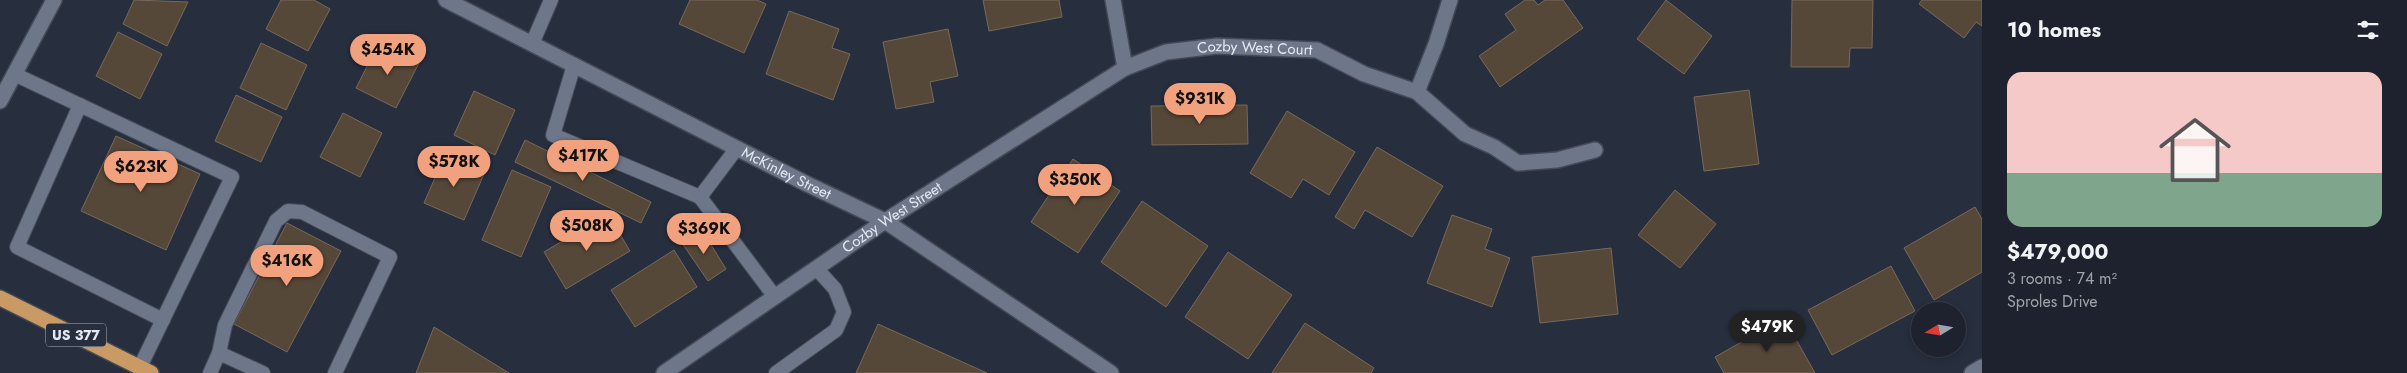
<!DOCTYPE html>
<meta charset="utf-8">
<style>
:root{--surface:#1d222e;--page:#252a36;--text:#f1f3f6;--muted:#a0a4aa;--line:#3b3f4a;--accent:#f2a17e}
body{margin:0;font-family:Jost,sans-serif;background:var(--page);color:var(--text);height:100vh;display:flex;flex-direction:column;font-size:19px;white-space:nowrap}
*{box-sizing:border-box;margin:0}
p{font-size:16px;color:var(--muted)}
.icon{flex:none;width:28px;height:28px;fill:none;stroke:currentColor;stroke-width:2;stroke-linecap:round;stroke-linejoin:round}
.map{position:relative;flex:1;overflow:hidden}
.panel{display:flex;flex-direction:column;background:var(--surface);width:425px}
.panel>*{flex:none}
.needle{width:32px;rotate:259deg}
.tools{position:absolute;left:1911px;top:302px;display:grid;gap:10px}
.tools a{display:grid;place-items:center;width:55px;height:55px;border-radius:50%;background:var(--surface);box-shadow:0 2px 8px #0003,0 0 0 1px var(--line);font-size:25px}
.price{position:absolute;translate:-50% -42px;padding:0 11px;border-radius:18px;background:var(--accent);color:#111;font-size:16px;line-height:32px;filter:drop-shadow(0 1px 2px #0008)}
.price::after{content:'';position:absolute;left:50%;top:30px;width:15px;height:11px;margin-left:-8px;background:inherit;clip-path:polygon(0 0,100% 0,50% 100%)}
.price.active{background:#222;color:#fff}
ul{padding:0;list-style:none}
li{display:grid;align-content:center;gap:10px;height:265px;padding:0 25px}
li+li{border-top:1px solid var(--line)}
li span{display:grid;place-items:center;height:155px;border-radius:15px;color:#555}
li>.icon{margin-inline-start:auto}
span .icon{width:90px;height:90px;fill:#fffc;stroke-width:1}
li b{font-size:21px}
h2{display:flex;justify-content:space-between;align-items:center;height:60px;padding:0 25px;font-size:21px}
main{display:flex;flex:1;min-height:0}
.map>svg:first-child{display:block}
.building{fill:#564839;stroke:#78695a}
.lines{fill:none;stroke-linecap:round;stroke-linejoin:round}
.lane-casing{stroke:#434956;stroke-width:16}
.street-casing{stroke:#434956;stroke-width:18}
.secondary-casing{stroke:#434956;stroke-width:18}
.highway-casing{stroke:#434956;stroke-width:18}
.lane{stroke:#6e7689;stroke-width:14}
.street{stroke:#6e7689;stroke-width:15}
.secondary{stroke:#6e7689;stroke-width:15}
.highway{stroke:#ca9a65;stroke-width:15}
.labels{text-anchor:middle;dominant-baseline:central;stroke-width:4;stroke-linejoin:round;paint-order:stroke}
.shield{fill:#272e3e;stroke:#abb1bd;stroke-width:1}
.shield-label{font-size:14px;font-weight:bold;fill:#e4e9f3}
.street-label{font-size:15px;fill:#e4e9f3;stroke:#272e3e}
</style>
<main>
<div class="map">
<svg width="1982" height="373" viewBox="0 0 1982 373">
<rect width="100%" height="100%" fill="#272e3e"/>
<g class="building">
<polygon points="134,0 188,2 167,46 123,24"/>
<polygon points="281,0 314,0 330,9 308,51 266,29"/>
<polygon points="690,0 757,0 766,4 744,53 679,24"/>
<polygon points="983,0 1059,0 1062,17 989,31"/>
<polygon points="1525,0 1534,0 1538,5 1545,0 1563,0 1583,28 1500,87 1479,56 1516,30 1505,14"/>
<polygon points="1666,0 1712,36 1684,74 1637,39"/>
<polygon points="1792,0 1873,0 1872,48 1850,48 1849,67 1791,67"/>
<polygon points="1922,0 1982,0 1982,26 1976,22 1964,38 1919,4"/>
<polygon points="789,11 839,29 832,48 850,54 833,100 766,74"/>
<polygon points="948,29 958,76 930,82 934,102 896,109 883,42"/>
<polygon points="118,32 162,54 140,99 96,76"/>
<polygon points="261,43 307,65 286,110 240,88"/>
<polygon points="379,43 419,63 396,108 356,88"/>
<polygon points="1749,90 1759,164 1704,171 1694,97"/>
<polygon points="474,91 515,110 495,155 454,135"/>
<polygon points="236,95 282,117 261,162 215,141"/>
<polygon points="1247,105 1248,144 1152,145 1151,106"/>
<polygon points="1287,111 1355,152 1329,195 1303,179 1291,198 1250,173"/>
<polygon points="343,113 382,133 360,177 320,157"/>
<polygon points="116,136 200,174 166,250 81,211"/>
<polygon points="525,140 651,202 641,223 515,162"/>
<polygon points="1377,147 1443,186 1412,237 1365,210 1354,229 1335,217"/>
<polygon points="444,157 484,174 464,220 424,203"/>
<polygon points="1073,159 1120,191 1078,253 1031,222"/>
<polygon points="512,170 551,187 521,257 482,240"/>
<polygon points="1675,190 1716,224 1680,268 1638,235"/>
<polygon points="1142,201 1208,246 1166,307 1101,262"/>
<polygon points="1975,207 1982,219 1982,272 1934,300 1904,248"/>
<polygon points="608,214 630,251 566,289 544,252"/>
<polygon points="1452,215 1492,229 1485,249 1510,258 1492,307 1427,283"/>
<polygon points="287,223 341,251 287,352 234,324"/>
<polygon points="702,230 726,269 708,281 682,243"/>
<polygon points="1611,248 1618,314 1540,323 1532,257"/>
<polygon points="674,250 697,287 635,327 611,290"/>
<polygon points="1228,252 1292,295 1248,359 1185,317"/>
<polygon points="1891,266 1915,311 1832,355 1808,310"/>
<polygon points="1784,318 1815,373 1724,373 1715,357"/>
<polygon points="1305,323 1374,368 1371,373 1272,373"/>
<polygon points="878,324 987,373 856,373"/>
<polygon points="434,327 509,373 416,373"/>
</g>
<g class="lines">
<defs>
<g id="lane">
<polyline points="532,44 551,0"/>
<polyline points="574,65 553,135 700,197 775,297"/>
<polyline points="14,74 232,177 140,367"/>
<polyline points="80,105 17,247 163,320"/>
<polyline points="700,197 737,148"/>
<polyline points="219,353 263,373"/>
<polyline points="210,373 219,353 225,325 276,221 288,211 302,212 390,257 335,373"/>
<polyline points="776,373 836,330 844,312 835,289 816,268"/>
</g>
<g id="street">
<path id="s1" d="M446,0l361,184 78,37 226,152"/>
<polyline points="1113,0 1125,68"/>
<polyline points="1417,92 1436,44 1450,0"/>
<polyline points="0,101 54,0"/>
<path id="s2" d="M664,373l221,-152 240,-153 41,-16 51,-6 100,4 47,24 53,18 48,42 29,13 24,16 39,-3 38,-10"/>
</g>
<polyline id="secondary" points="1972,373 1982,367"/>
<polyline id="highway" points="0,298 151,373"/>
</defs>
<use href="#lane" class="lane-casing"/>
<use href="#street" class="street-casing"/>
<use href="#secondary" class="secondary-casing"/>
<use href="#highway" class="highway-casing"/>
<use href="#lane" class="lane"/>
<use href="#street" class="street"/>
<use href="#secondary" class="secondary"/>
<use href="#highway" class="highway"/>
</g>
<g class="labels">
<rect class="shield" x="46" y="323.5" width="60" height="23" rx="4"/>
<g class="shield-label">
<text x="76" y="335">US 377</text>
</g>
<g class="street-label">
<text stroke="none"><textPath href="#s2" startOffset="686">Cozby West Court</textPath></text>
<text stroke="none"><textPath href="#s1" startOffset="382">McKinley Street</textPath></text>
<text stroke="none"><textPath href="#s2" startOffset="276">Cozby West Street</textPath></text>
</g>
</g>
</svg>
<div class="tools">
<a><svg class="needle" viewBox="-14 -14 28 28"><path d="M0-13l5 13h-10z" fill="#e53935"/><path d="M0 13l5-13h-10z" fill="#a0a4aa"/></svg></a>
</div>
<b class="price" style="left:388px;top:76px">$454K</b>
<b class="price" style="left:1200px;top:125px">$931K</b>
<b class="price" style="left:583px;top:182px">$417K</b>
<b class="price" style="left:454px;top:188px">$578K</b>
<b class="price" style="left:141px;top:193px">$623K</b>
<b class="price" style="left:1075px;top:206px">$350K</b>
<b class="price" style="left:587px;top:252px">$508K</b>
<b class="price" style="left:704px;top:255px">$369K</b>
<b class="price" style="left:287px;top:287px">$416K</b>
<b class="price active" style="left:1767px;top:353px">$479K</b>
</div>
<section class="panel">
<h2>10 homes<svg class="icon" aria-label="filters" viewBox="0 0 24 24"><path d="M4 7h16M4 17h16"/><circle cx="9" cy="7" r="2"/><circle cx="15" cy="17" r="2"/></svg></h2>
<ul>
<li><span style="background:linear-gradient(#f6c9c9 65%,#7fa58c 0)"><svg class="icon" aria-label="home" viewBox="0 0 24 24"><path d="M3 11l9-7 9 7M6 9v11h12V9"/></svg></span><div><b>$479,000</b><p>3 rooms · 74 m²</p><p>Sproles Drive</p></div></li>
</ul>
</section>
</main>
